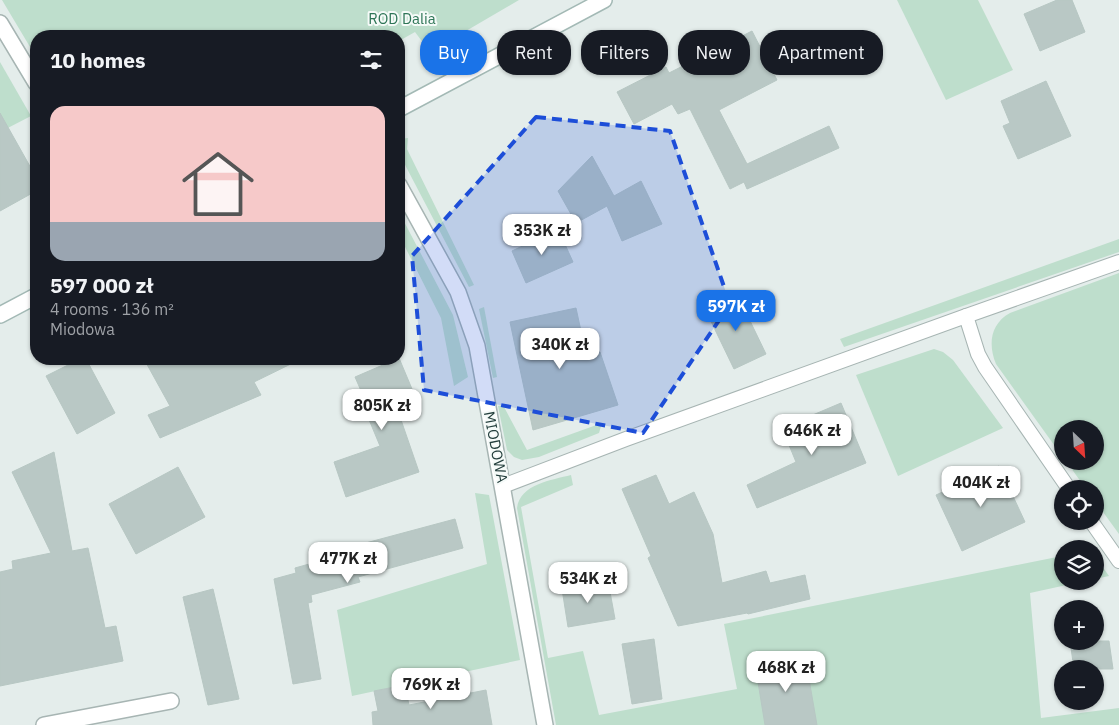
<!DOCTYPE html>
<meta charset="utf-8">
<style>
:root{--surface:#171b24;--page:#242831;--text:#f1f3f6;--muted:#9ea1a6;--accent:#1a73e8}
body{margin:0;font-family:"IBM Plex Sans",sans-serif;background:var(--page);color:var(--text);height:100vh;display:flex;flex-direction:column;font-size:19px;white-space:nowrap}
*{box-sizing:border-box;margin:0}
p{font-size:16px;color:var(--muted)}
.icon{flex:none;width:28px;height:28px;fill:none;stroke:currentColor;stroke-width:2;stroke-linecap:round;stroke-linejoin:round}
.map{position:relative;flex:1;overflow:hidden}
.panel{position:absolute;left:30px;top:30px;width:375px;height:335px;display:flex;flex-direction:column;background:var(--surface);border-radius:20px;box-shadow:0 1px 4px #0004}
.panel>*{flex:none}
.top-card{position:absolute;left:420px;top:30px;width:475px;height:45px;display:flex;gap:10px}
.needle{width:32px;rotate:155deg}
.fabs{position:absolute;left:1054px;top:420px;display:grid;gap:10px}
.fabs a{display:grid;place-items:center;width:50px;height:50px;border-radius:50%;background:var(--surface);box-shadow:0 1px 4px #0004;font-size:25px}
.price{position:absolute;translate:-50% -42px;padding:0 11px;border-radius:10px;background:#fff;color:#222;font-size:16px;line-height:32px;filter:drop-shadow(0 1px 2px #0008)}
.price::after{content:'';position:absolute;left:50%;top:30px;width:15px;height:11px;margin-left:-8px;background:inherit;clip-path:polygon(0 0,100% 0,50% 100%)}
.price.on{background:var(--accent);color:#fff}
ul{padding:0;list-style:none}
li{display:grid;align-content:center;gap:10px;height:265px;padding:0 20px}
li span{display:grid;place-items:center;height:155px;border-radius:15px;color:#555}
li>.icon{margin-inline-start:auto}
span .icon{width:90px;height:90px;fill:#fffc;stroke-width:1}
li b{font-size:21px}
h2{display:flex;justify-content:space-between;align-items:center;height:60px;padding:0 20px;font-size:21px}
.tag{padding:0 18px;border-radius:20px;background:var(--surface);box-shadow:0 1px 4px #0004;font-size:18px;line-height:45px}
.tag.on{background:var(--accent);color:#fff}
.map>svg:first-child{display:block}
.green{fill:#bedecc}
.building{fill:#b9c8c5;stroke:#b7c7c3}
.lines{fill:none;stroke-linecap:round;stroke-linejoin:round}
.lane-casing{stroke:#a7b5b3;stroke-width:16}
.street-casing{stroke:#a7b5b3;stroke-width:18}
.secondary-casing{stroke:#a3b9b5;stroke-width:18}
.lane{stroke:#fff;stroke-width:14}
.street{stroke:#fff;stroke-width:15}
.secondary{stroke:#fff;stroke-width:15}
.marked{fill:#1d4ed8;fill-opacity:0.2;stroke:#1d4ed8;stroke-width:4;stroke-dasharray:10 6;stroke-linejoin:round}
.labels{text-anchor:middle;dominant-baseline:central;stroke-width:4;stroke-linejoin:round;paint-order:stroke}
.park-label{font-size:15px;fill:#2e7557;stroke:#f5faf8}
.street-label{font-size:15px;fill:#243f3d;stroke:#f5faf8}
</style>
<div class="map">
<svg width="1119" height="725" viewBox="0 0 1119 725">
<rect width="100%" height="100%" fill="#e4edeb"/>
<g class="green">
<polygon points="2,0 519,0 430,52 415,32 399,41 399,36 36,36 36,57"/>
<polygon points="897,0 978,0 1013,70 946,100"/>
<polygon points="0,62 31,116 0,132"/>
<polygon points="408,138 407,149 474,285 469,287 403,161 399,147 400,139"/>
<polygon points="399,212 453,315 468,377 454,386 441,318 399,235"/>
<polygon points="1119,239 1119,252 844,347 840,339"/>
<path d="M1119,273v261l-24,-33v-12h-9l-20,-28h29v-32h-33v27l-66,-92c-8,-19 -6,-40 14,-51z"/>
<polygon points="484,307 497,377 493,378 479,309"/>
<polygon points="934,349 943,352 953,360 1003,428 898,476 856,375"/>
<polygon points="503,405 527,450 602,423 599,433 539,457 522,460 514,457 507,450 498,406"/>
<path d="M571,475l2,10 -52,22 27,151 35,-7 16,64 138,-26 -13,-65 338,-68v25h23l-55,12 11,125 78,-10v17h-563l-39,-217c3,-24 35,-28 54,-33z"/>
<polygon points="475,493 489,495 520,660 352,696 337,610 487,564"/>
<polygon points="1095,556 1109,576 1095,579"/>
</g>
<g class="building">
<polygon points="1057,0 1072,0 1085,32 1040,51 1024,14"/>
<polygon points="752,31 777,80 719,110 747,164 829,126 839,148 747,189 744,182 730,189 690,109 678,114 672,104 634,124 617,92 666,67 669,73"/>
<polygon points="1046,81 1071,136 1018,159 1003,126 1010,123 1001,101"/>
<polygon points="0,113 36,177 36,191 0,211"/>
<polygon points="592,156 614,196 641,181 662,224 622,241 607,206 576,223 558,191"/>
<polygon points="558,229 573,262 526,283 512,251"/>
<polygon points="738,296 766,354 734,369 706,311"/>
<polygon points="576,308 586,354 600,352 618,405 533,430 510,322"/>
<polygon points="399,358 420,408 400,417 419,472 346,497 334,462 380,446 365,410 369,409 355,377"/>
<polygon points="80,359 86,359 115,413 77,434 46,376"/>
<polygon points="144,359 301,359 254,382 261,395 160,438 148,415 170,406"/>
<polygon points="841,403 866,463 757,508 747,485 796,462 782,428"/>
<polygon points="54,452 72,551 88,548 105,628 116,626 123,661 0,686 0,572 13,569 12,561 51,553 12,472"/>
<polygon points="999,466 1025,522 962,551 936,495"/>
<polygon points="178,467 205,517 136,554 109,504"/>
<polygon points="656,475 669,504 694,492 713,534 722,583 766,571 770,583 805,575 810,599 748,614 747,613 678,626 648,558 651,556 622,489"/>
<polygon points="455,519 463,548 358,577 360,582 311,595 312,602 308,603 321,679 293,684 274,579 296,573 295,568 348,553 347,548"/>
<polygon points="608,581 615,619 568,627 562,589"/>
<polygon points="213,589 239,699 208,705 183,597"/>
<polygon points="654,639 662,699 632,704 622,644"/>
<polygon points="1070,641 1109,641 1113,669 1074,669"/>
<polygon points="805,656 817,725 765,725 755,664"/>
<polygon points="405,685 409,705 486,690 492,725 373,725 372,712 378,711 374,691"/>
</g>
<g class="lines">
<defs>
<g id="lane">
<polyline points="966,316 1119,262"/>
<polyline points="503,486 626,439 966,316 978,354 985,367 1069,489"/>
<polyline points="1091,521 1119,561"/>
</g>
<g id="street">
<polyline points="0,23 36,83"/>
<polyline points="399,185 458,292 477,346 545,725"/>
<polyline points="44,725 171,701"/>
</g>
<g id="secondary">
<polyline points="399,109 604,0"/>
<polyline points="0,315 36,296"/>
</g>
</defs>
<use href="#lane" class="lane-casing"/>
<use href="#street" class="street-casing"/>
<use href="#secondary" class="secondary-casing"/>
<use href="#lane" class="lane"/>
<use href="#street" class="street"/>
<use href="#secondary" class="secondary"/>
</g>
<path class="marked" d="M536,117l134,14 60,173 -87,129 -219,-43 -12,-134z"/>
<g class="labels">
<g class="park-label">
<text x="402" y="18">ROD Dalia</text>
</g>
<g class="street-label">
<text transform="translate(496 447) rotate(79)">MIODOWA</text>
</g>
</g>
</svg>
<div class="fabs">
<a><svg class="needle" viewBox="-14 -14 28 28"><path d="M0-13l5 13h-10z" fill="#e53935"/><path d="M0 13l5-13h-10z" fill="#9ea1a6"/></svg></a>
<a><svg class="icon" aria-label="locate" viewBox="0 0 24 24"><circle cx="12" cy="12" r="6"/><path d="M12 2v4M12 18v4M2 12h4M18 12h4"/></svg></a>
<a><svg class="icon" aria-label="layers" viewBox="0 0 24 24"><path d="M12 4l9 5-9 5-9-5zM3 14l9 5 9-5"/></svg></a>
<a>+</a>
<a>−</a>
</div>
<b class="price" style="left:542px;top:256px">353K zł</b>
<b class="price on" style="left:736px;top:332px">597K zł</b>
<b class="price" style="left:560px;top:370px">340K zł</b>
<b class="price" style="left:382px;top:431px">805K zł</b>
<b class="price" style="left:812px;top:456px">646K zł</b>
<b class="price" style="left:981px;top:508px">404K zł</b>
<b class="price" style="left:348px;top:584px">477K zł</b>
<b class="price" style="left:588px;top:604px">534K zł</b>
<b class="price" style="left:786px;top:693px">468K zł</b>
<b class="price" style="left:431px;top:710px">769K zł</b>
<div class="top-card">
<a class="tag on">Buy</a>
<a class="tag">Rent</a>
<a class="tag">Filters</a>
<a class="tag">New</a>
<a class="tag">Apartment</a>
</div>
<section class="panel">
<h2>10 homes<svg class="icon" aria-label="filters" viewBox="0 0 24 24"><path d="M4 7h16M4 17h16"/><circle cx="9" cy="7" r="2"/><circle cx="15" cy="17" r="2"/></svg></h2>
<ul>
<li><span style="background:linear-gradient(#f6c9c9 75%,#9aa5b1 0)"><svg class="icon" aria-label="home" viewBox="0 0 24 24"><path d="M3 11l9-7 9 7M6 9v11h12V9"/></svg></span><div><b>597 000 zł</b><p>4 rooms · 136 m²</p><p>Miodowa</p></div></li>
</ul>
</section>
</div>
